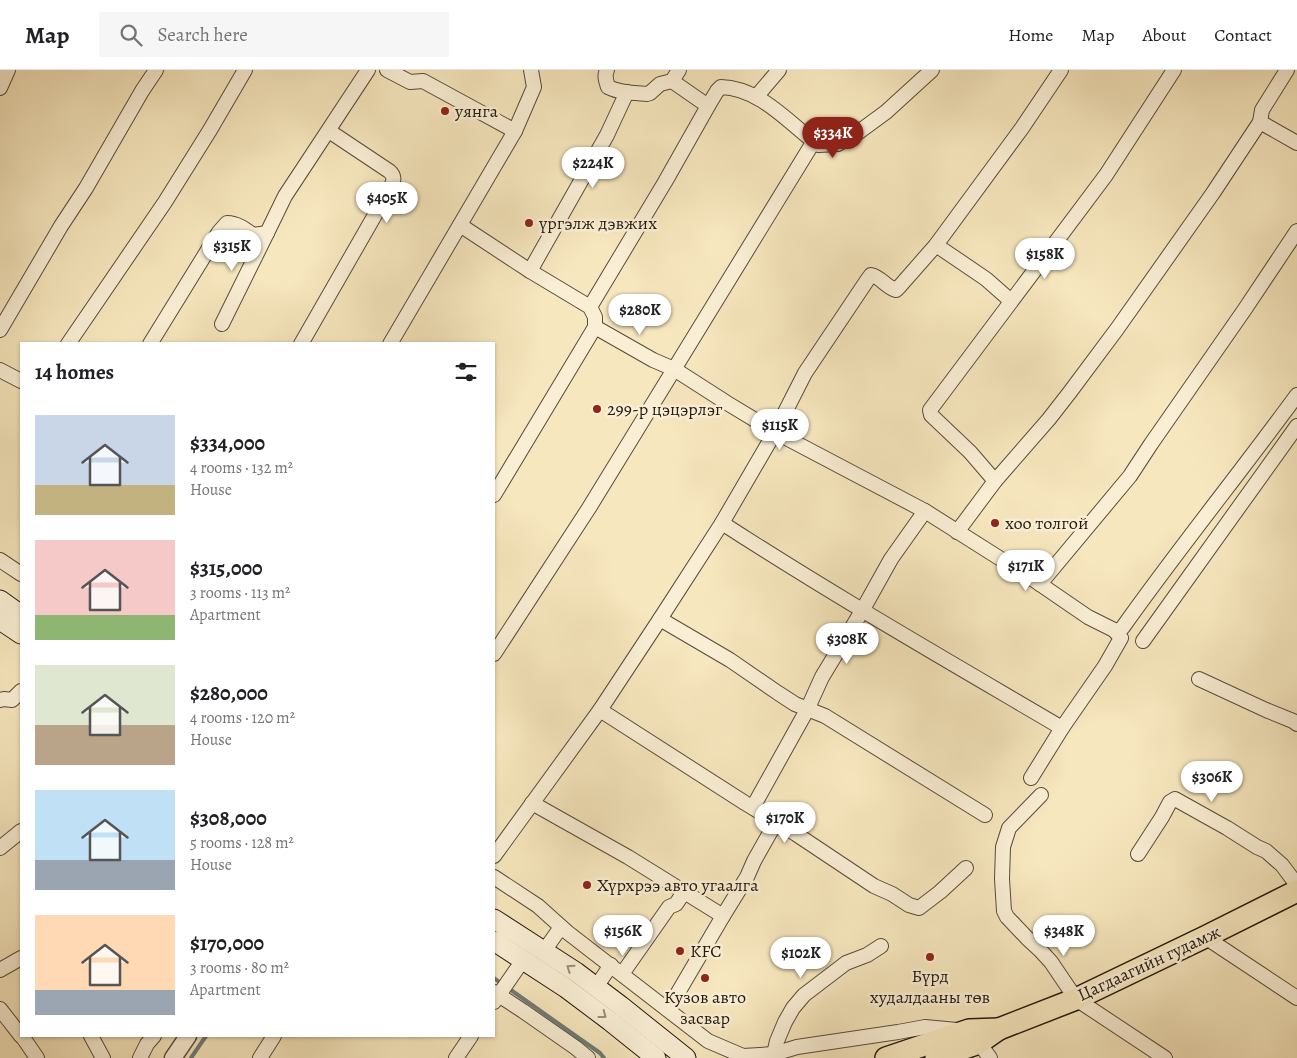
<!DOCTYPE html>
<meta charset="utf-8">
<style>
:root{--surface:#fff;--page:#f6f6f6;--text:#202124;--muted:#757577;--line:#e0e0e0;--accent:#8f2418}
body{margin:0;font-family:Alegreya,serif;background:var(--page);color:var(--text);height:100vh;display:flex;flex-direction:column;font-size:19px;white-space:nowrap}
*{box-sizing:border-box;margin:0}
p{font-size:16px;color:var(--muted)}
.icon{flex:none;width:28px;height:28px;fill:none;stroke:currentColor;stroke-width:2;stroke-linecap:round;stroke-linejoin:round}
.map{position:relative;flex:1;overflow:hidden}
.drawer{position:absolute;left:20px;top:272px;width:475px;height:695px;display:flex;flex-direction:column;background:var(--surface);border-radius:0px;box-shadow:0 1px 4px #0004}
.drawer>*{flex:none}
.price{position:absolute;translate:-50% -42px;padding:0 11px;border-radius:18px;background:#fff;color:#222;font-size:16px;line-height:32px;filter:drop-shadow(0 1px 2px #0008)}
.price::after{content:'';position:absolute;left:50%;top:30px;width:15px;height:11px;margin-left:-8px;background:inherit;clip-path:polygon(0 0,100% 0,50% 100%)}
.price.on{background:var(--accent);color:#fff}
ul{padding:0;list-style:none}
li{display:flex;align-items:center;gap:15px;height:125px;padding:0 15px}
li span{display:grid;place-items:center;flex:none;width:140px;height:100px;border-radius:0px;color:#555}
li>.icon{margin-inline-start:auto}
span .icon{width:60px;height:60px;fill:#fffc;stroke-width:1}
li b{font-size:21px}
h2{display:flex;justify-content:space-between;align-items:center;height:60px;padding:0 15px;font-size:21px}
header{display:flex;align-items:center;gap:30px;box-sizing:border-box;height:70px;padding:0 25px;background:var(--surface);border-bottom:1px solid var(--line)}
header strong{font-size:24px}
nav{display:flex;gap:28px;margin-inline-start:auto;font-size:18px}
.search{width:350px;height:45px;background:var(--page);display:flex;align-items:center;gap:12px;box-sizing:border-box;padding:0 18px;border-radius:0px;color:var(--muted);font-size:19px}
.map>svg:first-child{display:block}
.lines{fill:none;stroke-linecap:round;stroke-linejoin:round}
.stream{stroke:#6f7b77;stroke-width:4}
.minor-casing{stroke:#584c3b;stroke-width:16}
.tertiary-casing{stroke:#584c3b;stroke-width:19}
.secondary-casing{stroke:#23190f;stroke-width:21}
.primary-casing{stroke:#23190f;stroke-width:24}
.minor{stroke:#faefd5;stroke-width:14}
.tertiary{stroke:#faefd5;stroke-width:16}
.secondary{stroke:#faefd5;stroke-width:19}
.primary{stroke:#f7e7be;stroke-width:21}
.oneway{stroke:#998f7c}
.poi-dot{fill:#8f2418;stroke:#faefd5;stroke-width:2}
.labels{text-anchor:middle;dominant-baseline:central;stroke-width:5;stroke-linejoin:round;paint-order:stroke}
.poi-label{font-size:18px;fill:#23190f;stroke:#faefd5;text-anchor:start}
.street-label{font-size:18px;fill:#23190f;stroke:#faefd5}
</style>
<header>
<strong>Map</strong>
<div class="search"><svg class="icon" aria-label="search" viewBox="0 0 24 24"><circle cx="10" cy="10" r="6"/><path d="M15 15l6 6"/></svg>Search here</div>
<nav><a>Home</a><a>Map</a><a>About</a><a>Contact</a></nav>
</header>
<div class="map">
<svg width="1297" height="988" viewBox="0 0 1297 988">
<rect width="100%" height="100%" fill="#f7e7be"/>
<filter id="stains"><feTurbulence type="fractalNoise" baseFrequency=".004" numOctaves="4"/><feColorMatrix values="0 0 0 0 .2 0 0 0 0 .09 0 0 0 0 .02 0 0 0 .5 -.17"/></filter>
<radialGradient id="worn" r=".72"><stop offset=".6" stop-color="#630" stop-opacity="0"/><stop offset="1" stop-color="#630" stop-opacity=".3"/></radialGradient>
<g class="lines">
<g class="stream">
<polyline points="494,908 502,914"/>
<polyline points="508,918 600,983 604,988"/>
<polyline points="191,988 206,966"/>
</g>
<defs>
<g id="minor">
<polyline points="387,0 410,12 423,11 515,61 390,274"/>
<path d="M607,0c-3,6 -1,11 1,17 12,6 26,6 39,7l3,-1 10,-9 12,-3 7,-11"/>
<polyline points="0,18 8,0"/>
<polyline points="756,27 779,0"/>
<path d="M708,36l9,-15 4,-4c39,1 68,36 97,58l20,-1 18,-10 30,-22 46,-42"/>
<polyline points="1260,52 1297,73"/>
<polyline points="515,61 534,17 531,0"/>
<polyline points="460,155 530,201 590,237 595,247 595,257 494,425"/>
<polyline points="936,175 986,209 1011,231"/>
<polyline points="530,201 607,65 627,22"/>
<polyline points="590,237 665,112 708,36 672,11"/>
<polyline points="222,254 267,163"/>
<path d="M595,257l58,33 21,9 53,34 48,29 150,79 109,69 54,37 26,13 5,1 4,-4c56,-79 117,-154 174,-232"/>
<polyline points="0,260 61,156 86,118 142,21 156,0"/>
<polyline points="68,274 165,132 210,60 245,0"/>
<path d="M150,274l69,-112 8,-9c10,0 18,6 26,12l14,-2 18,-37 83,-126"/>
<path d="M301,274l90,-157c3,-7 4,-11 -2,-16l-60,-40"/>
<polyline points="0,300 21,311"/>
<polyline points="995,411 970,382 931,345 930,340 1106,105 1174,0"/>
<path d="M722,453c111,72 226,138 340,205"/>
<polyline points="957,462 995,411 1049,349 1070,322 1117,259 1213,123 1260,52 1262,40 1287,0"/>
<polyline points="0,490 21,504"/>
<polyline points="1040,514 1130,406 1151,374 1245,239 1297,161"/>
<polyline points="660,549 730,590 778,623 795,634 825,646 985,745"/>
<polyline points="1143,571 1297,356"/>
<polyline points="494,584 589,438 814,71"/>
<polyline points="1199,609 1266,640 1293,651 1297,654"/>
<polyline points="0,630 4,629 12,630 21,621"/>
<polyline points="600,640 745,733 796,764 874,816 892,824 909,835 919,838 940,822 966,798"/>
<polyline points="1031,708 1062,658 1105,596 1121,568 1114,560"/>
<polyline points="1041,725 1009,758 1003,777 1002,809 1004,841 1007,847 1027,868 1040,880 1051,892 1076,929 1165,988"/>
<polyline points="532,733 628,787 723,846"/>
<polyline points="753,737 807,640 822,607 862,541 891,489 925,441"/>
<polyline points="0,778 21,761"/>
<polyline points="1138,784 1162,747 1170,732 1175,729 1227,758 1257,777 1266,781 1282,795 1297,815"/>
<path d="M494,786l106,-146 60,-91 62,-96 53,-91 30,-59 63,-94 3,-4c10,2 15,12 25,15l4,-4 36,-41 86,-117 39,-58"/>
<polyline points="494,807 538,836 567,862 708,971 743,986 774,984 797,977 898,962 925,957 957,960"/>
<polyline points="1205,867 1297,928"/>
<polyline points="544,881 561,857"/>
<polyline points="0,900 21,888"/>
<polyline points="622,904 669,837 676,834 684,822"/>
<polyline points="596,917 611,895"/>
<polyline points="494,922 523,941 576,978 588,988"/>
<polyline points="494,932 523,890"/>
<polyline points="0,939 21,966"/>
<polyline points="667,939 676,926 723,846 747,807 754,791 776,752"/>
<polyline points="22,966 37,988"/>
<polyline points="91,966 103,988"/>
<polyline points="979,973 990,988"/>
<polyline points="774,984 777,971 785,952 793,938 804,925 846,893 867,885 881,876"/>
<polyline points="140,988 147,974 154,966"/>
<polyline points="260,988 274,966"/>
<polyline points="456,988 471,966"/>
</g>
<polyline id="tertiary" points="173,988 188,966"/>
<g id="secondary">
<polyline points="0,530 21,545"/>
<polyline points="0,550 21,564"/>
<polyline points="494,849 576,902 621,936 686,988"/>
<polyline points="494,871 566,918 610,951 656,988"/>
</g>
<g id="primary">
<polyline points="886,988 969,960 999,959"/>
<polyline points="936,988 979,973 999,959 1076,929 1205,867 1297,821"/>
</g>
</defs>
<use href="#minor" class="minor-casing"/>
<use href="#tertiary" class="tertiary-casing"/>
<use href="#secondary" class="secondary-casing"/>
<use href="#primary" class="primary-casing"/>
<use href="#minor" class="minor"/>
<use href="#tertiary" class="tertiary"/>
<use href="#secondary" class="secondary"/>
<use href="#primary" class="primary"/>
</g>
<defs><path id="oneway-chevron" d="M-2-3.5L2.5 0L-2 3.5" fill="none" stroke-width="1.6" stroke-linecap="round" stroke-linejoin="round" transform="scale(1.25)"/></defs>
<g class="oneway">
<use href="#oneway-chevron" transform="translate(570 898) rotate(-146)"/>
<use href="#oneway-chevron" transform="translate(603 945) rotate(37)"/>
</g>
<g class="poi-dot">
<circle cx="445" cy="41" r="5"/>
<circle cx="529" cy="153" r="5"/>
<circle cx="597" cy="339" r="5"/>
<circle cx="995" cy="453" r="5"/>
<circle cx="587" cy="815" r="5"/>
<circle cx="680" cy="881" r="5"/>
<circle cx="930" cy="887" r="5"/>
<circle cx="705" cy="908" r="5"/>
</g>
<g class="labels">
<g class="poi-label">
<text x="455" y="41">уянга</text>
<text x="539" y="153">үргэлж дэвжих</text>
<text x="607" y="339">299-р цэцэрлэг</text>
<text x="1005" y="453">хоо толгой</text>
<text x="597" y="815">Хүрхрээ авто угаалга</text>
<text x="690" y="881">KFC</text>
<text x="930" y="906" text-anchor="middle">Бүрд<tspan x="930" dy="21">худалдааны төв</tspan></text>
<text x="705" y="927" text-anchor="middle">Кузов авто<tspan x="705" dy="21">засвар</tspan></text>
</g>
<g class="street-label">
<text transform="translate(1149 893) rotate(-25)">Цагдаагийн гудамж</text>
</g>
</g>
<rect width="100%" height="100%" filter="url(#stains)"/>
<rect width="100%" height="100%" fill="url(#worn)"/>
</svg>
<b class="price on" style="left:833px;top:89px">$334K</b>
<b class="price" style="left:593px;top:119px">$224K</b>
<b class="price" style="left:387px;top:154px">$405K</b>
<b class="price" style="left:232px;top:202px">$315K</b>
<b class="price" style="left:1045px;top:210px">$158K</b>
<b class="price" style="left:640px;top:266px">$280K</b>
<b class="price" style="left:780px;top:381px">$115K</b>
<b class="price" style="left:1026px;top:522px">$171K</b>
<b class="price" style="left:847px;top:595px">$308K</b>
<b class="price" style="left:1212px;top:733px">$306K</b>
<b class="price" style="left:785px;top:774px">$170K</b>
<b class="price" style="left:623px;top:887px">$156K</b>
<b class="price" style="left:1064px;top:887px">$348K</b>
<b class="price" style="left:801px;top:909px">$102K</b>
<section class="drawer">
<h2>14 homes<svg class="icon" aria-label="filters" viewBox="0 0 24 24"><path d="M4 7h16M4 17h16"/><circle cx="9" cy="7" r="2"/><circle cx="15" cy="17" r="2"/></svg></h2>
<ul>
<li><span style="background:linear-gradient(#c9d6e8 70%,#c2b280 0)"><svg class="icon" aria-label="home" viewBox="0 0 24 24"><path d="M3 11l9-7 9 7M6 9v11h12V9"/></svg></span><div><b>$334,000</b><p>4 rooms · 132 m²</p><p>House</p></div></li>
<li><span style="background:linear-gradient(#f6c9c9 75%,#8fb573 0)"><svg class="icon" aria-label="home" viewBox="0 0 24 24"><path d="M3 11l9-7 9 7M6 9v11h12V9"/></svg></span><div><b>$315,000</b><p>3 rooms · 113 m²</p><p>Apartment</p></div></li>
<li><span style="background:linear-gradient(#dfe7d0 60%,#b9a48a 0)"><svg class="icon" aria-label="home" viewBox="0 0 24 24"><path d="M3 11l9-7 9 7M6 9v11h12V9"/></svg></span><div><b>$280,000</b><p>4 rooms · 120 m²</p><p>House</p></div></li>
<li><span style="background:linear-gradient(#bfe0f5 70%,#9aa5b1 0)"><svg class="icon" aria-label="home" viewBox="0 0 24 24"><path d="M3 11l9-7 9 7M6 9v11h12V9"/></svg></span><div><b>$308,000</b><p>5 rooms · 128 m²</p><p>House</p></div></li>
<li><span style="background:linear-gradient(#ffd9b3 75%,#9aa5b1 0)"><svg class="icon" aria-label="home" viewBox="0 0 24 24"><path d="M3 11l9-7 9 7M6 9v11h12V9"/></svg></span><div><b>$170,000</b><p>3 rooms · 80 m²</p><p>Apartment</p></div></li>
</ul>
</section>
</div>
